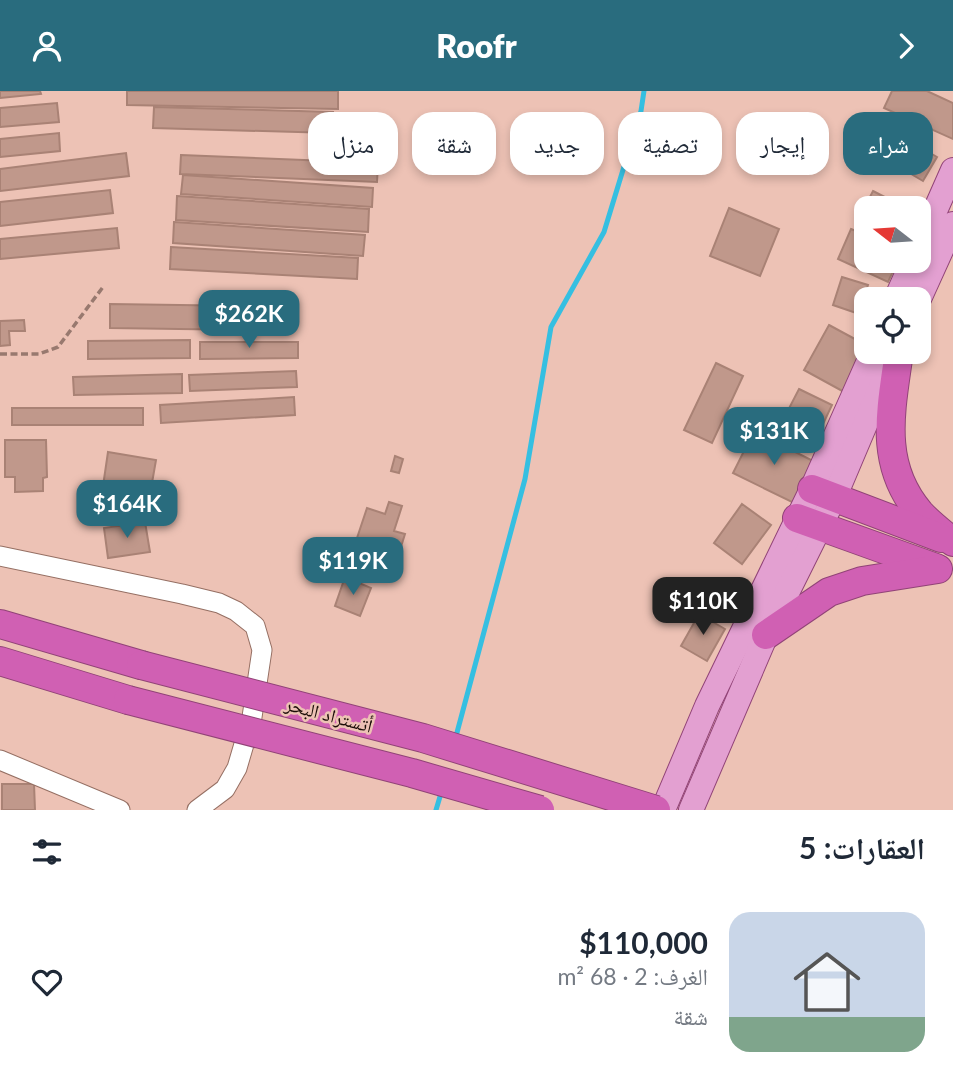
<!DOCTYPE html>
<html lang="ar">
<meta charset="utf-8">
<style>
:root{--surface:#fff;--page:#f6f6f7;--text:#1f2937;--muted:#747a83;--line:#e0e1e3;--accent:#296c7e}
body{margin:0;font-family:Lato,"Noto Naskh Arabic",sans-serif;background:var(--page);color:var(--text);direction:rtl;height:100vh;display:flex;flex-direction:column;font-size:26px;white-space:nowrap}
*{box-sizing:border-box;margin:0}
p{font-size:23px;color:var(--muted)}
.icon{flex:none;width:38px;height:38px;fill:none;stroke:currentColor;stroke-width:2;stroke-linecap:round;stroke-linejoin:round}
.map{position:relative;height:719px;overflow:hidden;direction:ltr}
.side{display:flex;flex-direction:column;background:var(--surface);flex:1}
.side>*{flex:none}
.banner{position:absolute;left:21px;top:21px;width:912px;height:63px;direction:rtl;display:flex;gap:14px}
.needle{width:46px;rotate:287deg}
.tools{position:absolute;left:854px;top:105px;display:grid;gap:14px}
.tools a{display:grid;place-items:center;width:77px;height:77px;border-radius:14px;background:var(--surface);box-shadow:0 4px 10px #0003;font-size:35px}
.price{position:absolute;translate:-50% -60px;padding:0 16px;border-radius:14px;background:var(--accent);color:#fff;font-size:23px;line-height:46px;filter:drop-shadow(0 2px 4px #0008)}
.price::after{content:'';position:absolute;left:50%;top:42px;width:21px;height:16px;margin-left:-10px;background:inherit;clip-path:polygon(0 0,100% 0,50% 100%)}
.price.on{background:#222;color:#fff}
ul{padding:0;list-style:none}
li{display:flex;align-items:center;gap:21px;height:175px;padding:0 28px}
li+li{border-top:2px solid var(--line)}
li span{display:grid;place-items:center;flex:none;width:196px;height:140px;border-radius:21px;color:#555}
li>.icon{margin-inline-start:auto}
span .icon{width:84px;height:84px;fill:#fffc;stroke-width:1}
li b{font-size:30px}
h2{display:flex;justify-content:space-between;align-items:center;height:84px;padding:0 28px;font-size:30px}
.pill{padding:0 24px;border-radius:21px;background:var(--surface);box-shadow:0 4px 10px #0003;font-size:24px;line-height:63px}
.pill.on{background:var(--accent);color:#fff}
header{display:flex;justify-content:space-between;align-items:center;height:91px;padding:0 28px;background:var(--accent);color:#fff;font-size:32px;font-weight:800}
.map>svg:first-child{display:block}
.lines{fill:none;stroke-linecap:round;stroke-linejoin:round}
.stream{stroke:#35bfe1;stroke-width:5}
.building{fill:#c0988b;stroke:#a98275;stroke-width:2}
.minor-casing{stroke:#956f63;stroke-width:21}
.major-casing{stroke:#914377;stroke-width:26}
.highway-casing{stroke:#914377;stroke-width:30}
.path{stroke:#98796f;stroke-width:3.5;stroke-dasharray:7 3.5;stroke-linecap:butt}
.minor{stroke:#fff;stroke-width:19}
.major{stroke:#e3a0d1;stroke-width:24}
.highway{stroke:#d060b3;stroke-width:28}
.highway-bridge-casing{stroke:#914377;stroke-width:30;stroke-linecap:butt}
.highway-bridge{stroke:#d060b3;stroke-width:28}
.labels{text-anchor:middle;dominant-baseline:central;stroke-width:5;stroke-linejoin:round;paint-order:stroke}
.street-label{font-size:19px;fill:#1b0d08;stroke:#edc2b5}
</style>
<header><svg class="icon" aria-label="forward" viewBox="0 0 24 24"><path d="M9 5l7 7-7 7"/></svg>Roofr<svg class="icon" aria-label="person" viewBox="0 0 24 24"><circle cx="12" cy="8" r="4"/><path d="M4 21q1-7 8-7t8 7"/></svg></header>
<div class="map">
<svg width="953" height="719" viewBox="0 0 953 719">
<rect width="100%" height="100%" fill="#edc2b5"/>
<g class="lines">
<g class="stream">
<polyline points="455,649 525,388 551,236 604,141 641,20 644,0"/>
<polyline points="436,719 442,699"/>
</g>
</g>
<g class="building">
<polygon points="0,0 40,0 41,3 0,7"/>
<polygon points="127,0 338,0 338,18 127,14"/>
<polygon points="892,0 927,0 953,12 953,48 884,17"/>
<polygon points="57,12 59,31 0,36 0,17"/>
<polygon points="154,16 333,21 332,42 153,37"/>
<polygon points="59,42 60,60 0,66 0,48"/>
<polygon points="903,46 937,66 923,90 889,70"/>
<polygon points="126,62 129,85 0,100 0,78"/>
<polygon points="181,64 378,72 377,91 180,83"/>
<polygon points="183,84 373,97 372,116 181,103"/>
<polygon points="110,99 113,122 0,135 0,111"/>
<polygon points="873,100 906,117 866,117 866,131 859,127"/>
<polygon points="177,105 369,118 368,141 176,129"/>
<polygon points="729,117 779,138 760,185 710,165"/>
<polygon points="174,131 365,144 363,165 173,152"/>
<polygon points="117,137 119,157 0,168 0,148"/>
<polygon points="851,138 866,144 866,170 898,170 888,191 838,168"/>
<polygon points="171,156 358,167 357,188 170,178"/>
<polygon points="842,186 868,194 859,223 833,214"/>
<polygon points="110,213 248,215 248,239 110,237"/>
<polygon points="24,229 25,240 9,240 10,254 0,255 0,230"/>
<polygon points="829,234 866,254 846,302 804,279"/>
<polygon points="190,249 190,267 88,268 88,250"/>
<polygon points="200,251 298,251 298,267 200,268"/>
<polygon points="716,272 743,285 712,352 684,339"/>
<polygon points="296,280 297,296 190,300 189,284"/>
<polygon points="182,283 182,302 74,304 73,286"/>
<polygon points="799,298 832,314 815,350 802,344 805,338 784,327"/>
<polygon points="294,306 295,324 161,332 160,314"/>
<rect x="12" y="317" width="131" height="17"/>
<polygon points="754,340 815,371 794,412 733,382"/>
<polygon points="5,349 46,349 47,386 43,387 43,400 15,401 15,386 5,386"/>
<polygon points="108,361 156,369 149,409 102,402"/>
<polygon points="395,365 403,368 399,382 391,380"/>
<polygon points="389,411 402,415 394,440 405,443 400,459 388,455 384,465 354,456 367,417 385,423"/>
<polygon points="742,413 771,434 742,473 714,452"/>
<polygon points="145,431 150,461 108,467 104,437"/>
<polygon points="364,462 382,471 373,489 355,481"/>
<polygon points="345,486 371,497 360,525 335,515"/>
<polygon points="699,523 725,538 707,570 681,555"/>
<polygon points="2,693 34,693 35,719 2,719"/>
</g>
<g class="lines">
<defs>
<g id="minor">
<polyline points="0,465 182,503 219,512 236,520 255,535 262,559 252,626 237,677 225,698 197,719"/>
<polyline points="0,669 120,719"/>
</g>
<g id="major">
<polyline points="919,156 953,79"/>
<polyline points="896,208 913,170"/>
<polyline points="919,208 953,133"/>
<polyline points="663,719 707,615 812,398 873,261"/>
<polyline points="691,719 766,544 834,407 892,270"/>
</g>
<g id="highway">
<path d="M899,261c-8,58 -21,112 21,161 10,11 22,20 33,29"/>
<polyline points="812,398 941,447"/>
<polyline points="797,427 936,477"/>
<polyline points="0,533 141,574"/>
<polyline points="766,544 829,501 862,490 938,478"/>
<polyline points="0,570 128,609"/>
</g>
</defs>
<use href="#minor" class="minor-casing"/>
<use href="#major" class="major-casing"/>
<use href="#highway" class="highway-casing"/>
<polyline class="path" points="0,263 39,263 58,256 103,196"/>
<use href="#minor" class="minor"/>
<use href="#major" class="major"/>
<use href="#highway" class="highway"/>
<defs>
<g id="highway-bridge">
<polyline points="141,574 423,647 656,719"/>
<polyline points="128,609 412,682 540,719"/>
</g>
</defs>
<use href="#highway-bridge" class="highway-bridge-casing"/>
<use href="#highway-bridge" class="highway-bridge"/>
</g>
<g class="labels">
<g class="street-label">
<text transform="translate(329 623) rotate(15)">أتستراد البحر</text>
</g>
</g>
</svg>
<div class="tools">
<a><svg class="needle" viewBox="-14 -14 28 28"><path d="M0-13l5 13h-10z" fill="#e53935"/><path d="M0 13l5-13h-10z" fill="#747a83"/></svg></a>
<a><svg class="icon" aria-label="locate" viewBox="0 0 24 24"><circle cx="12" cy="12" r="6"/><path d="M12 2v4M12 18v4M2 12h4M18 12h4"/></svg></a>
</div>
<b class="price" style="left:249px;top:259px">$262K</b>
<b class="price" style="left:774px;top:376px">$131K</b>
<b class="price" style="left:127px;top:449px">$164K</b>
<b class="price" style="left:353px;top:506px">$119K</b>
<b class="price on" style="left:703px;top:546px">$110K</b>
<div class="banner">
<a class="pill on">شراء</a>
<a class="pill">إيجار</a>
<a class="pill">تصفية</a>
<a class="pill">جديد</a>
<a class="pill">شقة</a>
<a class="pill">منزل</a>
</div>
</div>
<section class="side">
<h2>العقارات: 5<svg class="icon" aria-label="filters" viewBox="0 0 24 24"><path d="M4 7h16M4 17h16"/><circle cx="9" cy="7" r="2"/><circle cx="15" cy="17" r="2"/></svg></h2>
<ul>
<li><span style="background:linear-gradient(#c9d6e8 75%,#7fa58c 0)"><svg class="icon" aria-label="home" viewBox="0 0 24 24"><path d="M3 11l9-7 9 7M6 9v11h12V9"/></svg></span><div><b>$110,000</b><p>الغرف: 2 · 68 m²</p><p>شقة</p></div><svg class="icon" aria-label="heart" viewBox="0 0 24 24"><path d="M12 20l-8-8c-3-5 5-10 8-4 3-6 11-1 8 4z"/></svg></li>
</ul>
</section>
